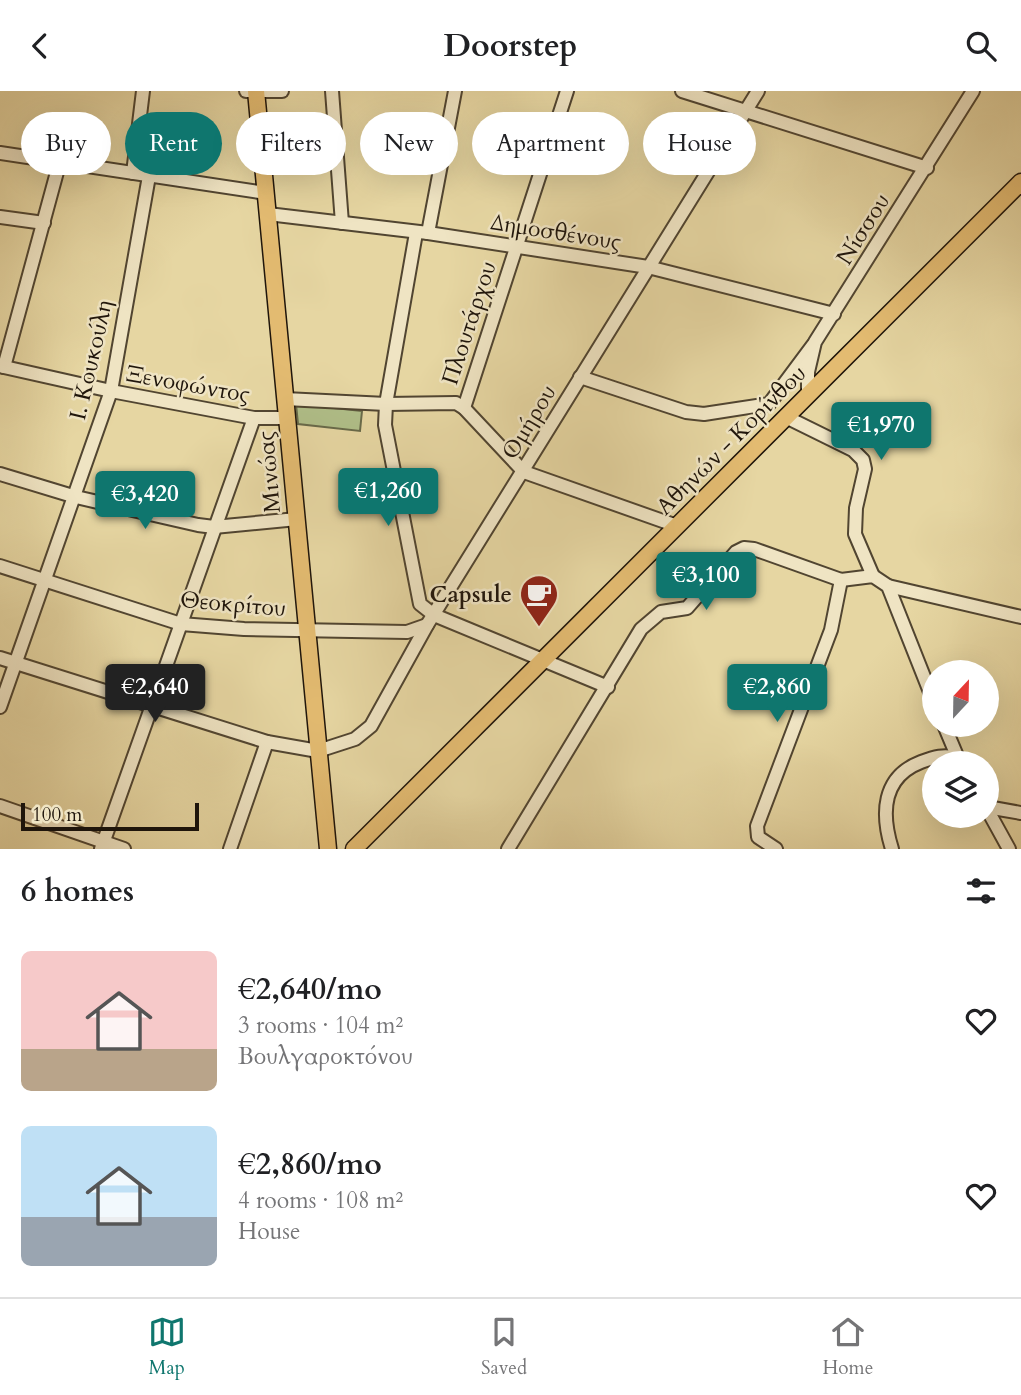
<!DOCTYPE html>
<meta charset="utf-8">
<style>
:root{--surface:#fff;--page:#f2f2f2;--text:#202124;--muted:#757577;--line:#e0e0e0;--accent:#0f766e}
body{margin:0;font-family:Cardo,serif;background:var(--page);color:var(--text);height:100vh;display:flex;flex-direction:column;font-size:26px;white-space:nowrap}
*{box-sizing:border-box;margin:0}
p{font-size:23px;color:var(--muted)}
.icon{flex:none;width:38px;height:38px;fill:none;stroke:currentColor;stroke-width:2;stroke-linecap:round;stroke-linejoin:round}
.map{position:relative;height:758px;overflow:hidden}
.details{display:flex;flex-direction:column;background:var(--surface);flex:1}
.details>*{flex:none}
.hud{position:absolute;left:21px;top:21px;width:980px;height:63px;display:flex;gap:14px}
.needle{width:46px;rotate:22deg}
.buttons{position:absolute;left:922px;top:569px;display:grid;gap:14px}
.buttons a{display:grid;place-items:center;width:77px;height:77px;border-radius:50%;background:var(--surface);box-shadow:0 7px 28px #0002;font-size:35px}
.scale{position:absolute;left:21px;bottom:18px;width:178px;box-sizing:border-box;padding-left:7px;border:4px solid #1f150b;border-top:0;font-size:19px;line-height:24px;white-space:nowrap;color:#1f150b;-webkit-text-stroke:5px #efe4c3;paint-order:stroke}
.price{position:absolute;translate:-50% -60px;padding:0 16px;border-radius:7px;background:var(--accent);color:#fff;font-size:23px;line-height:46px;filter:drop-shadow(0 2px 4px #0008)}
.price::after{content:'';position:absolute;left:50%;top:42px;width:21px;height:16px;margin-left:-10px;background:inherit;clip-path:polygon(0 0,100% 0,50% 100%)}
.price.active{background:#222;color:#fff}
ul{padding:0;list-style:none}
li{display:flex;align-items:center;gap:21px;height:175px;padding:0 21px}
li span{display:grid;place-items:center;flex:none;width:196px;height:140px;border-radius:10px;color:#555}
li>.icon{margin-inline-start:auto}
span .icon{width:84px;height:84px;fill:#fffc;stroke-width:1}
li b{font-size:30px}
h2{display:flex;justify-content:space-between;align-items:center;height:84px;padding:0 21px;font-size:30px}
.pill{padding:0 24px;border-radius:32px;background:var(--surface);box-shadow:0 7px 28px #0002;font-size:24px;line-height:63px}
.pill.active{background:var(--accent);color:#fff}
header{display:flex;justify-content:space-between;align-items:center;height:91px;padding:0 21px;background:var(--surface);font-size:32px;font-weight:800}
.tabs{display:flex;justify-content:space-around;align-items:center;height:98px;border-top:2px solid var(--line);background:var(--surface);font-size:19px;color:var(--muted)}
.tabs a{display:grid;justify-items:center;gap:4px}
.tabs .active{color:var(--accent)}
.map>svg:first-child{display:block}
.green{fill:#b0bf89;stroke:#686a4a;stroke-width:2}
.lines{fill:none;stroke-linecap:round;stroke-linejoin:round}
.minor-casing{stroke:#514531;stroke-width:16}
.major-casing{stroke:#1f150b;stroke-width:19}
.minor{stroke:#efe4c3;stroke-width:12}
.major{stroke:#e3bb71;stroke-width:16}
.labels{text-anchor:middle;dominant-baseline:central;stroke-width:5;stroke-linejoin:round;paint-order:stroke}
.street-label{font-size:23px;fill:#1f150b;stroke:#efe4c3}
.poi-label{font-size:23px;font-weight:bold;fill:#1f150b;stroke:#efe4c3;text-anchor:end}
</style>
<header><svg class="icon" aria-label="back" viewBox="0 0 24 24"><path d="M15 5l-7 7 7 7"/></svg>Doorstep<svg class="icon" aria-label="search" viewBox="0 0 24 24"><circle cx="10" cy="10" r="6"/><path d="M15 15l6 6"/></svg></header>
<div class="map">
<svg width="1021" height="758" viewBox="0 0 1021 758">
<rect width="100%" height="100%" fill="#e6d6a2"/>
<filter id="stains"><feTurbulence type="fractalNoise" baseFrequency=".00286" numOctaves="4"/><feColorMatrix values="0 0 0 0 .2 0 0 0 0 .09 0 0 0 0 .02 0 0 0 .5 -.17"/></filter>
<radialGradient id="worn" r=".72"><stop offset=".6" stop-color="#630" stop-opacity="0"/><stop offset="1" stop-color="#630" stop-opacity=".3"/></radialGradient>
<polygon class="green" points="296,313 362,320 360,340 298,333"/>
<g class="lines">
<defs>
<g id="minor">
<polyline points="246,0 282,0"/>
<polyline points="332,0 342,132"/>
<polyline points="682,0 927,77"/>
<polyline points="0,62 266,102"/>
<polyline points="133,82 143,0"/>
<polyline points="268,123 428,142 648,176 834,223"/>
<polyline points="0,126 44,132"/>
<polyline points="416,142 386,313 385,334 420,513 434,524 608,596"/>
<polyline points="428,142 455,0"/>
<polyline points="0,275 111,300 254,327 287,327"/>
<polyline points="4,276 60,70"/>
<polyline points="580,286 686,321 704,323 769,313 813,254"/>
<polyline points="808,304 808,281 815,251 973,0"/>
<polyline points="285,308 386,313 456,312 464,317 524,381 677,435"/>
<polyline points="464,317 567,0"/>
<polyline points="786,326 853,359 863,369 865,378 856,417 855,443 873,485"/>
<polyline points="0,383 76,406 198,434 214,436 297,428"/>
<polyline points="0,475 181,533 244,538 407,541 427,534"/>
<polyline points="888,495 1021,526"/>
<polyline points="0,567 267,651 318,660 355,648 371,635 427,534 758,0"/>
<polyline points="0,616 111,300 149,85"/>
<polyline points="944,634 960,672"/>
<polyline points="0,715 124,758"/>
<polyline points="987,716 1021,722"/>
<polyline points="987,718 1009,758"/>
<polyline points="101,758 254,327"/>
<polyline points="230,758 267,651"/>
<polyline points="508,758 641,538 661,521 687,517 736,461 744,457 754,458 841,489 873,485 888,495 934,611"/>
<polyline points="776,758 758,746 757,735 831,539 841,489"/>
<path d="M892,758c-11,-35 -10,-72 29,-87 13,-5 23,-8 37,-4"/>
</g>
<g id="major">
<polyline points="256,0 328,758"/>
<polyline points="354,758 1021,91"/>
</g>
</defs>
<use href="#minor" class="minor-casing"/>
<use href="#major" class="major-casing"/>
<use href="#minor" class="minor"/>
<use href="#major" class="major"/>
</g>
<defs>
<symbol id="cafe-pin" viewBox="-11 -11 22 30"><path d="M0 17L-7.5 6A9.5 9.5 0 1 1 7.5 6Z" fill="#8f2418" stroke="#efe4c3"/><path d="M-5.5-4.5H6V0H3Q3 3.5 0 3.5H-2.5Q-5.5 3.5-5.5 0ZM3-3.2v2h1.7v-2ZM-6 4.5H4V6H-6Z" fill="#fff"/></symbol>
</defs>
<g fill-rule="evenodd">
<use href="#cafe-pin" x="517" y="481" width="44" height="60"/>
</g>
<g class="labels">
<g class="street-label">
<text transform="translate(863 138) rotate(-58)">Νίσσου</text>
<text transform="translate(556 141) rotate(9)">Δημοσθένους</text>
<text transform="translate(469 232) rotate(-72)">Πλουτάρχου</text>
<text transform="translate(91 269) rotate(-77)">Ι. Κουκούλη</text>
<text transform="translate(188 293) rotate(10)">Ξενοφώντος</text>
<text transform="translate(529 331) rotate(-59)">Ομήρου</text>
<text transform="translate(731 349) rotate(-45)">Αθηνών - Κορίνθου</text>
<text transform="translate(269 381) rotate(-95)">Μινώας</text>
<text transform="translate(233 513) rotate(5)">Θεοκρίτου</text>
</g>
<g class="poi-label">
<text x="512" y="503">Capsule</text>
</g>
</g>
<rect width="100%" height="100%" filter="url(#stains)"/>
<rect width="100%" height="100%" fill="url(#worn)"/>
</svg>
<div class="buttons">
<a><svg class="needle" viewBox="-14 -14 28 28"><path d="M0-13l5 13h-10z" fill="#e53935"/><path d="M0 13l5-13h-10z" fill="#757577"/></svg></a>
<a><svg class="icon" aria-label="layers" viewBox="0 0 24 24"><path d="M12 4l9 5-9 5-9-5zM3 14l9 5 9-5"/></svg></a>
</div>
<div class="scale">100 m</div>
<b class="price" style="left:881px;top:371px">€1,970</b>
<b class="price" style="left:388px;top:437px">€1,260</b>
<b class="price" style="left:145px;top:440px">€3,420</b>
<b class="price" style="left:706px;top:521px">€3,100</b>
<b class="price active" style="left:155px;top:633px">€2,640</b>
<b class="price" style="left:777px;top:633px">€2,860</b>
<div class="hud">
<a class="pill">Buy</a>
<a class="pill active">Rent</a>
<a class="pill">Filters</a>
<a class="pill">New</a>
<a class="pill">Apartment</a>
<a class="pill">House</a>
</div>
</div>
<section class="details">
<h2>6 homes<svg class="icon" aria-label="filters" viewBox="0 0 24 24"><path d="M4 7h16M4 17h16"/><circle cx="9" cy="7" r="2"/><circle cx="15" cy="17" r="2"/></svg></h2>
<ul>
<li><span style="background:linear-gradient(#f6c9c9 70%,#b9a48a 0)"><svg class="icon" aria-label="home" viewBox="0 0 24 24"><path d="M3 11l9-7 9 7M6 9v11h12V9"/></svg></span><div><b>€2,640/mo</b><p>3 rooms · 104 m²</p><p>Βουλγαροκτόνου</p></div><svg class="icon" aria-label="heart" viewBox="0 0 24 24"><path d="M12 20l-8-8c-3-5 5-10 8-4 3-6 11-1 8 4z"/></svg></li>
<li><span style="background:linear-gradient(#bfe0f5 65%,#9aa5b1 0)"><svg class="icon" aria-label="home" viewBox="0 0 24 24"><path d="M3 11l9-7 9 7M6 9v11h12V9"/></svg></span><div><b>€2,860/mo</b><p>4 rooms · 108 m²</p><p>House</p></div><svg class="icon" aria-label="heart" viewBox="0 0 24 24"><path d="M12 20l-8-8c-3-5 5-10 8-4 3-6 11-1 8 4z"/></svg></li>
</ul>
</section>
<nav class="tabs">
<a class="active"><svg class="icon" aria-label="map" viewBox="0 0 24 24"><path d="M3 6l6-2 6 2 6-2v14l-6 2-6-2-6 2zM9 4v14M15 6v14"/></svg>Map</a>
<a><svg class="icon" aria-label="saved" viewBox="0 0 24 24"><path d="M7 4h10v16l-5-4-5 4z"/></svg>Saved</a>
<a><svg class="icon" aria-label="home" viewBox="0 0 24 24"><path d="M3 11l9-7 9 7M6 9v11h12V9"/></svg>Home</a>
</nav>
